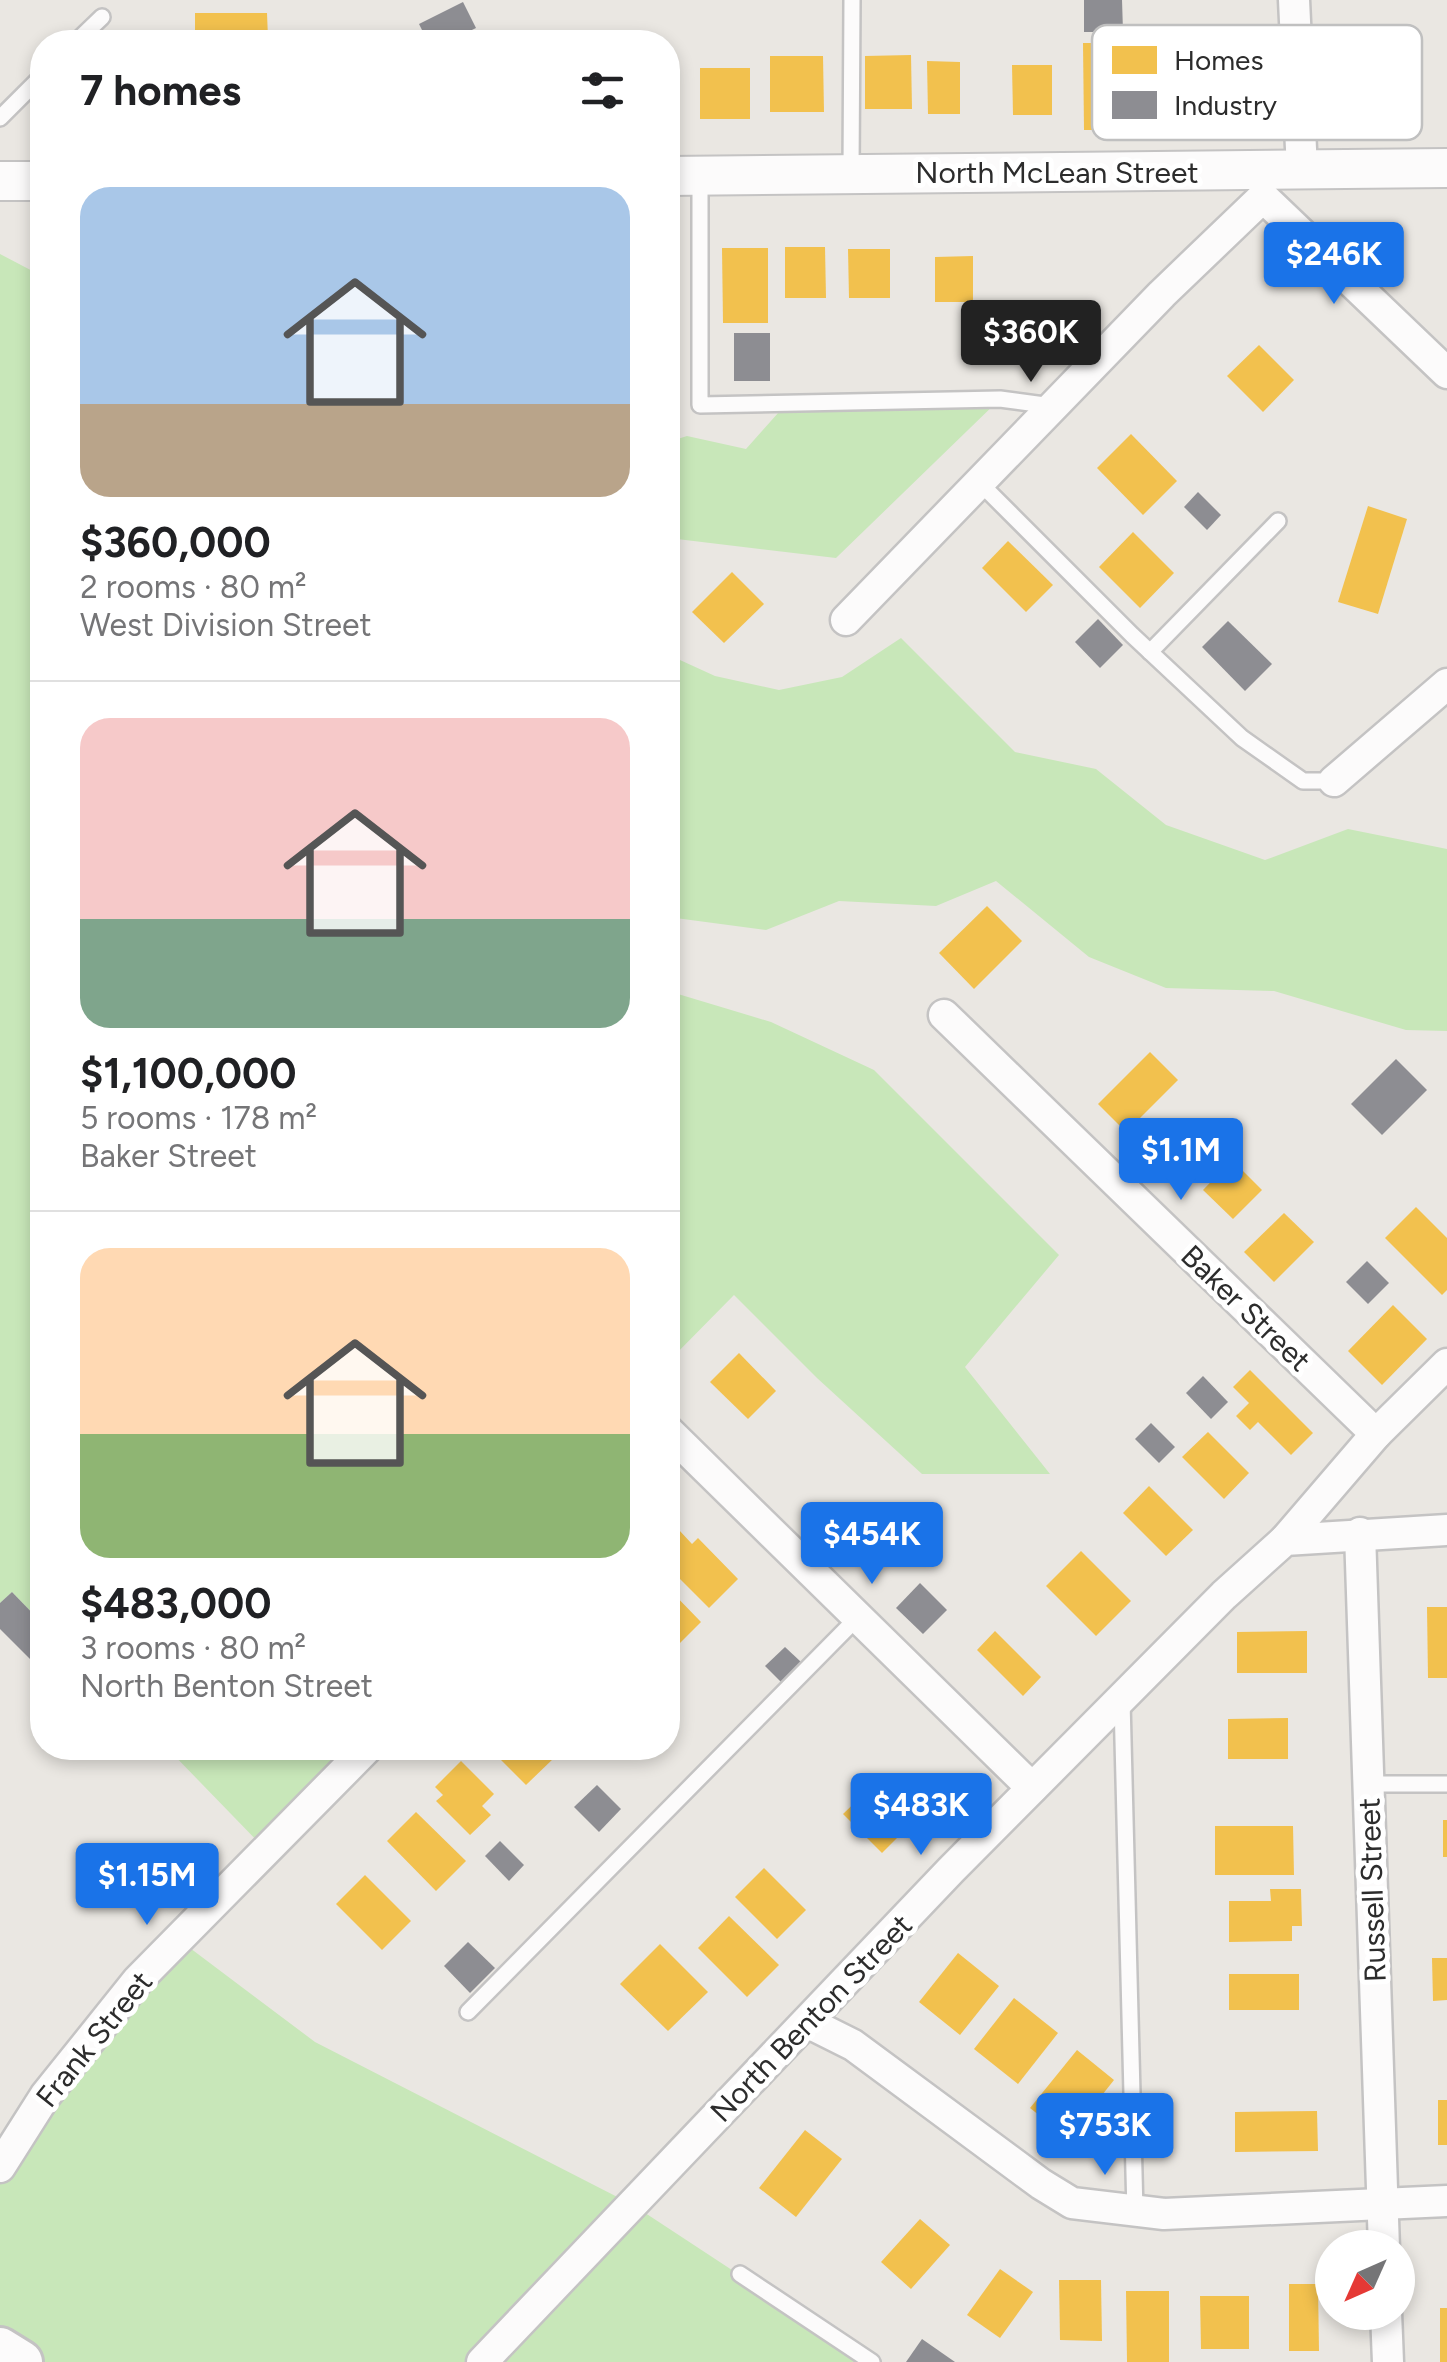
<!DOCTYPE html>
<meta charset="utf-8">
<style>
:root{--surface:#fff;--page:#f2f2f2;--text:#202124;--muted:#757577;--line:#e0e0e0;--accent:#1a73e8}
body{margin:0;font-family:Figtree,sans-serif;background:var(--page);color:var(--text);height:100vh;display:flex;flex-direction:column;font-size:38px;white-space:nowrap}
*{box-sizing:border-box;margin:0}
p{font-size:32px;color:var(--muted)}
.icon{flex:none;width:55px;height:55px;fill:none;stroke:currentColor;stroke-width:2;stroke-linecap:round;stroke-linejoin:round}
.map{position:relative;flex:1;overflow:hidden}
.panel{position:absolute;left:30px;top:30px;width:650px;height:1730px;display:flex;flex-direction:column;background:var(--surface);border-radius:40px;box-shadow:0 5px 15px #0003}
.panel>*{flex:none}
.needle{width:65px;rotate:225deg}
.controls{position:absolute;left:1315px;top:2230px;display:grid;gap:20px}
.controls a{display:grid;place-items:center;width:100px;height:100px;border-radius:50%;background:var(--surface);box-shadow:0 5px 15px #0003;font-size:50px}
.price{position:absolute;translate:-50% -85px;padding:0 22px;border-radius:10px;background:var(--accent);color:#fff;font-size:32px;line-height:65px;filter:drop-shadow(0 2px 5px #0008)}
.price::after{content:'';position:absolute;left:50%;top:60px;width:30px;height:22px;margin-left:-15px;background:inherit;clip-path:polygon(0 0,100% 0,50% 100%)}
.price.active{background:#222;color:#fff}
ul{padding:0;list-style:none}
li{display:grid;align-content:center;gap:20px;height:530px;padding:0 50px}
li+li{border-top:2px solid var(--line)}
li span{display:grid;place-items:center;height:310px;border-radius:30px;color:#555}
li>.icon{margin-inline-start:auto}
span .icon{width:180px;height:180px;fill:#fffc;stroke-width:1}
li b{font-size:42px}
h2{display:flex;justify-content:space-between;align-items:center;height:120px;padding:0 50px;font-size:42px}
.map>svg:first-child{display:block}
.green{fill:#c8e7b9}
.homes{fill:#f2c14e}
.industry{fill:#8d8d92}
.lines{fill:none;stroke-linecap:round;stroke-linejoin:round}
.service-casing{stroke:#c4c3c3;stroke-width:20}
.minor-casing{stroke:#c4c3c3;stroke-width:35}
.tertiary-casing{stroke:#c4c3c3;stroke-width:42}
.secondary-casing{stroke:#c4c3c3;stroke-width:48}
.service{stroke:#fcfbfb;stroke-width:15}
.minor{stroke:#fcfbfb;stroke-width:30}
.tertiary{stroke:#fcfbfb;stroke-width:38}
.secondary{stroke:#fcfbfb;stroke-width:42}
.labels{text-anchor:middle;dominant-baseline:central;stroke-width:10;stroke-linejoin:round;paint-order:stroke}
.street-label{font-size:30px;fill:#2c2c2c;stroke:#fff}
.key{fill:#fff;stroke:#c0c0c0;stroke-width:2.5}
.key-label{font-size:28px;fill:#2c2c2c}
</style>
<div class="map">
<svg width="1447" height="2362" viewBox="0 0 1447 2362">
<rect width="100%" height="100%" fill="#eae7e2"/>
<g class="green">
<polygon points="0,254 42,276 42,1623 12,1592 0,1603"/>
<polygon points="1000,399 836,558 677,539 668,558 668,442 687,436 746,449 787,403"/>
<polygon points="901,638 1015,752 1096,769 1166,825 1265,860 1348,829 1447,849 1447,1031 1406,1030 1274,991 1166,988 1089,957 996,881 936,906 839,901 766,930 668,917 668,650 669,655 715,676 779,690 842,677"/>
<polygon points="668,991 771,1022 874,1070 1059,1255 965,1367 1050,1474 922,1474 817,1378 734,1295 668,1362"/>
<polygon points="167,1748 367,1748 265,1849"/>
<polygon points="178,1939 315,2042 633,2205 872,2362 0,2362 0,2167"/>
</g>
<g class="homes">
<polygon points="195,13 267,13 268,38 242,38 242,42 195,42"/>
<polygon points="1083,43 1122,43 1122,130 1084,130"/>
<polygon points="668,52 673,52 674,114 668,114"/>
<polygon points="911,55 912,109 865,109 865,56"/>
<polygon points="770,56 823,56 824,112 770,112"/>
<polygon points="927,61 960,62 960,114 928,114"/>
<polygon points="1012,65 1052,65 1052,115 1013,115"/>
<rect x="700" y="68" width="50" height="51"/>
<polygon points="785,247 825,247 826,298 785,298"/>
<polygon points="722,248 768,248 768,323 723,323"/>
<polygon points="848,249 890,249 890,298 849,298"/>
<polygon points="973,256 973,302 935,302 935,257"/>
<polygon points="1259,345 1294,380 1263,412 1227,376"/>
<polygon points="1131,434 1177,481 1143,515 1097,468"/>
<polygon points="1368,506 1407,519 1378,614 1338,602"/>
<polygon points="1133,532 1174,573 1140,608 1099,567"/>
<polygon points="1008,541 1053,585 1026,612 982,568"/>
<polygon points="732,572 764,604 724,643 692,612"/>
<polygon points="987,906 1022,941 974,989 939,953"/>
<polygon points="1150,1052 1178,1080 1126,1132 1098,1104"/>
<polygon points="1232,1160 1262,1190 1233,1219 1203,1190"/>
<polygon points="1416,1207 1447,1238 1447,1290 1442,1295 1385,1238"/>
<polygon points="1284,1213 1314,1242 1274,1282 1244,1252"/>
<polygon points="1393,1305 1427,1339 1382,1385 1348,1351"/>
<polygon points="739,1353 776,1391 748,1419 710,1382"/>
<polygon points="1250,1370 1313,1433 1291,1455 1258,1422 1250,1430 1236,1416 1249,1403 1233,1387"/>
<polygon points="1208,1432 1249,1473 1224,1499 1182,1457"/>
<polygon points="1149,1486 1193,1530 1166,1556 1123,1513"/>
<polygon points="679,1530 692,1544 698,1538 738,1579 709,1608 669,1568 676,1560 668,1552 668,1542"/>
<polygon points="1081,1551 1131,1601 1096,1636 1046,1586"/>
<polygon points="668,1588 701,1622 670,1653 668,1650"/>
<polygon points="1427,1607 1447,1607 1447,1678 1428,1678"/>
<polygon points="995,1631 1041,1677 1023,1696 977,1650"/>
<polygon points="1307,1631 1307,1673 1237,1673 1237,1632"/>
<polygon points="1288,1718 1288,1759 1228,1759 1228,1719"/>
<polygon points="489,1748 543,1748 554,1758 526,1785"/>
<polygon points="461,1761 494,1794 482,1806 491,1815 470,1835 436,1801 443,1795 435,1787"/>
<polygon points="870,1788 909,1826 882,1853 843,1814"/>
<polygon points="416,1812 466,1861 436,1891 387,1841"/>
<rect x="1443" y="1820" width="4" height="37"/>
<polygon points="1215,1826 1293,1826 1294,1875 1215,1875"/>
<polygon points="764,1868 806,1910 777,1939 735,1897"/>
<polygon points="365,1875 411,1921 382,1950 336,1904"/>
<polygon points="1270,1889 1301,1889 1302,1926 1292,1926 1292,1941 1229,1942 1229,1901 1271,1901"/>
<polygon points="729,1916 779,1965 747,1997 698,1948"/>
<polygon points="660,1944 708,1992 668,2031 620,1984"/>
<polygon points="958,1953 999,1986 960,2035 919,2002"/>
<polygon points="1432,1958 1447,1958 1447,2000 1433,2001"/>
<rect x="1229" y="1974" width="70" height="36"/>
<polygon points="1014,1998 1058,2033 1018,2084 974,2049"/>
<polygon points="1077,2050 1114,2080 1068,2138 1030,2108"/>
<rect x="1438" y="2100" width="9" height="45"/>
<polygon points="1317,2111 1318,2151 1235,2152 1235,2112"/>
<polygon points="805,2130 842,2159 796,2217 759,2188"/>
<polygon points="920,2219 950,2245 911,2289 881,2262"/>
<polygon points="1000,2269 1033,2292 1000,2338 967,2315"/>
<polygon points="1059,2280 1101,2280 1102,2341 1060,2340"/>
<polygon points="1289,2284 1318,2284 1319,2351 1289,2351"/>
<polygon points="1126,2291 1169,2291 1169,2362 1127,2362"/>
<polygon points="1200,2296 1249,2296 1249,2349 1201,2349"/>
<rect x="1440" y="2308" width="7" height="54"/>
</g>
<g class="industry">
<polygon points="1084,0 1122,0 1123,32 1084,32"/>
<polygon points="463,2 476,28 447,42 428,42 419,24"/>
<rect x="734" y="333" width="36" height="48"/>
<polygon points="668,340 679,340 679,384 668,385"/>
<polygon points="1198,492 1221,515 1207,530 1184,507"/>
<polygon points="1098,619 1123,645 1100,668 1075,642"/>
<polygon points="1228,621 1272,664 1245,691 1202,647"/>
<polygon points="1396,1059 1427,1090 1382,1135 1351,1104"/>
<polygon points="1367,1261 1389,1283 1368,1304 1346,1282"/>
<polygon points="1203,1376 1228,1402 1211,1419 1186,1393"/>
<polygon points="1151,1423 1175,1447 1159,1463 1135,1439"/>
<polygon points="920,1583 947,1610 923,1634 896,1608"/>
<polygon points="12,1592 42,1623 42,1671 0,1629 0,1603"/>
<polygon points="785,1647 801,1662 781,1682 765,1666"/>
<polygon points="597,1785 621,1809 599,1832 574,1807"/>
<polygon points="500,1841 524,1865 509,1881 485,1856"/>
<polygon points="468,1942 495,1968 470,1993 444,1966"/>
<polygon points="922,2339 955,2362 906,2362"/>
</g>
<g class="lines">
<defs>
<g id="service">
<polyline points="76,42 102,17"/>
<polyline points="0,118 42,76"/>
<polyline points="851,173 852,0"/>
<polyline points="700,177 700,405 1000,399 1052,406"/>
<polyline points="979,482 1132,635 1242,738 1303,781 1334,781"/>
<polyline points="1150,652 1278,521"/>
<polyline points="1122,1701 1135,2212"/>
<polyline points="1369,1784 1447,1784"/>
<polyline points="468,2012 859,1616"/>
<polyline points="740,2274 872,2362"/>
</g>
<g id="minor">
<polyline points="1294,0 1302,170"/>
<polyline points="1263,197 1447,373"/>
<polyline points="846,620 1162,294 1263,197"/>
<polyline points="1334,781 1447,684"/>
<polyline points="944,1015 1376,1434"/>
<polyline points="668,1431 1032,1788"/>
<polyline points="1360,1533 1384,2248"/>
<polyline points="1285,1540 1376,1434 1447,1364"/>
<polyline points="807,2022 853,2045 1041,2184 1072,2203 1164,2214 1447,2201"/>
<polyline points="0,2167 45,2096 138,1980 367,1748"/>
<polyline points="1386,2312 1388,2362"/>
<polyline points="482,2362 951,1870 1224,1595 1285,1540 1447,1530"/>
</g>
<g id="tertiary">
<polyline points="668,176 1447,168"/>
<polyline points="0,181 42,181"/>
</g>
<polyline id="secondary" points="0,2349 21,2362"/>
</defs>
<use href="#service" class="service-casing"/>
<use href="#minor" class="minor-casing"/>
<use href="#tertiary" class="tertiary-casing"/>
<use href="#secondary" class="secondary-casing"/>
<use href="#service" class="service"/>
<use href="#minor" class="minor"/>
<use href="#tertiary" class="tertiary"/>
<use href="#secondary" class="secondary"/>
</g>
<g class="labels">
<g class="street-label">
<text x="1057" y="172">North McLean Street</text>
<text transform="translate(1246 1308) rotate(44)">Baker Street</text>
<text transform="translate(1372 1890) rotate(-92)">Russell Street</text>
<text transform="translate(811 2018) rotate(-46)">North Benton Street</text>
<text transform="translate(94 2039) rotate(-51)">Frank Street</text>
</g>
</g>
<rect x="1092" y="25" width="330" height="115" rx="15" class="key"/>
<rect x="1112" y="46" width="45" height="28" fill="#f2c14e"/>
<rect x="1112" y="91" width="45" height="28" fill="#8d8d92"/>
<g class="key-label">
<text x="1174" y="70">Homes</text>
<text x="1174" y="115">Industry</text>
</g>
</svg>
<div class="controls">
<a><svg class="needle" viewBox="-14 -14 28 28"><path d="M0-13l5 13h-10z" fill="#e53935"/><path d="M0 13l5-13h-10z" fill="#757577"/></svg></a>
</div>
<b class="price" style="left:1334px;top:307px">$246K</b>
<b class="price active" style="left:1031px;top:385px">$360K</b>
<b class="price" style="left:1181px;top:1203px">$1.1M</b>
<b class="price" style="left:872px;top:1587px">$454K</b>
<b class="price" style="left:921px;top:1858px">$483K</b>
<b class="price" style="left:147px;top:1928px">$1.15M</b>
<b class="price" style="left:1105px;top:2178px">$753K</b>
<section class="panel">
<h2>7 homes<svg class="icon" aria-label="filters" viewBox="0 0 24 24"><path d="M4 7h16M4 17h16"/><circle cx="9" cy="7" r="2"/><circle cx="15" cy="17" r="2"/></svg></h2>
<ul>
<li><span style="background:linear-gradient(#a9c7e8 70%,#b9a48a 0)"><svg class="icon" aria-label="home" viewBox="0 0 24 24"><path d="M3 11l9-7 9 7M6 9v11h12V9"/></svg></span><div><b>$360,000</b><p>2 rooms · 80 m²</p><p>West Division Street</p></div></li>
<li><span style="background:linear-gradient(#f6c9c9 65%,#7fa58c 0)"><svg class="icon" aria-label="home" viewBox="0 0 24 24"><path d="M3 11l9-7 9 7M6 9v11h12V9"/></svg></span><div><b>$1,100,000</b><p>5 rooms · 178 m²</p><p>Baker Street</p></div></li>
<li><span style="background:linear-gradient(#ffd9b3 60%,#8fb573 0)"><svg class="icon" aria-label="home" viewBox="0 0 24 24"><path d="M3 11l9-7 9 7M6 9v11h12V9"/></svg></span><div><b>$483,000</b><p>3 rooms · 80 m²</p><p>North Benton Street</p></div></li>
</ul>
</section>
</div>
